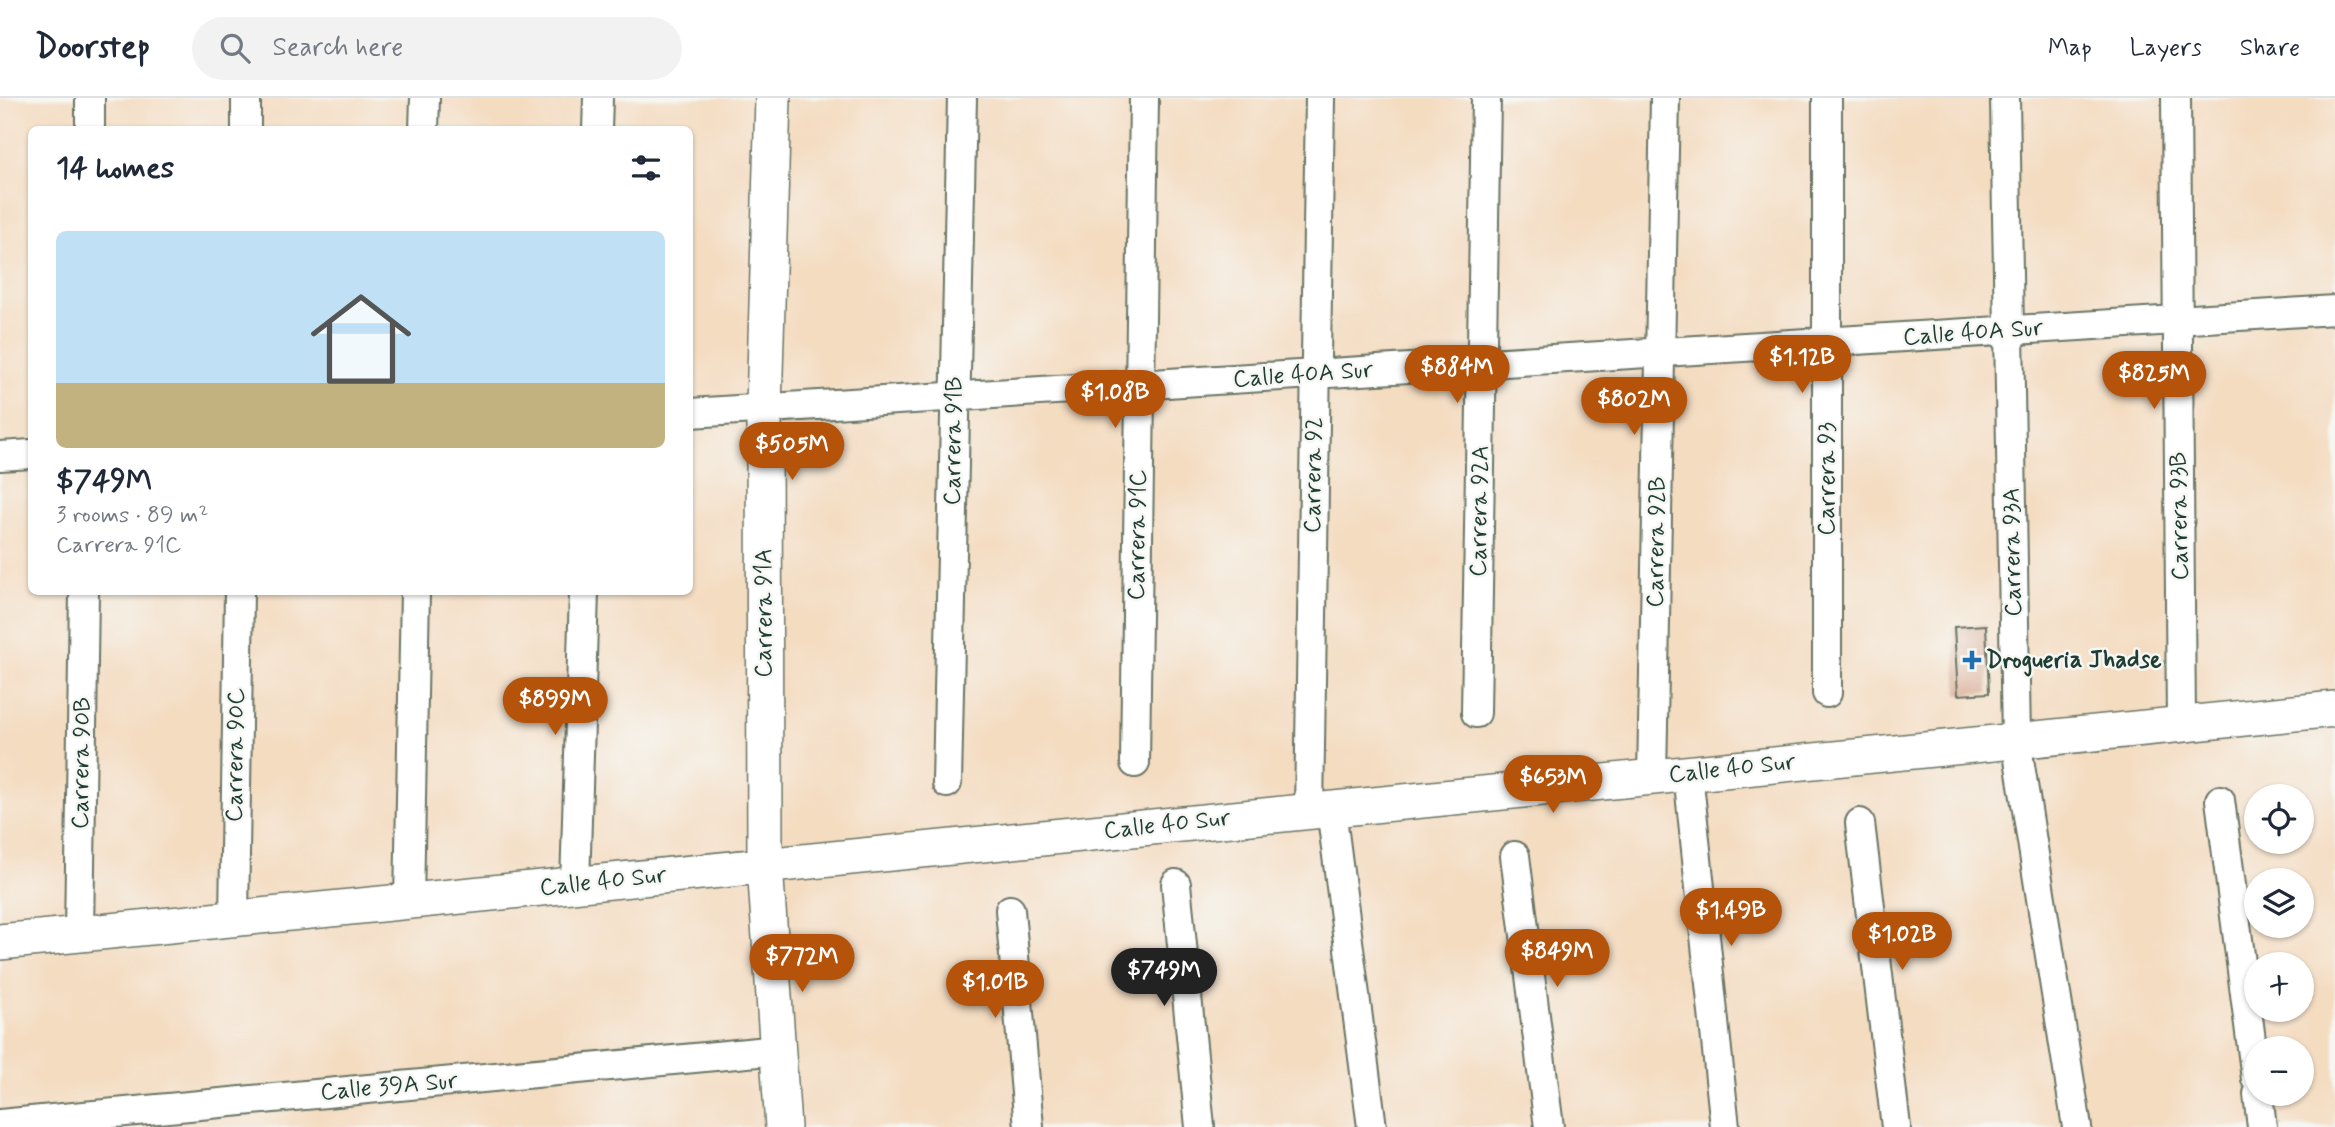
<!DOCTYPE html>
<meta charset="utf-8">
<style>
:root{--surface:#fff;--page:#f2f2f3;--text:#1f2937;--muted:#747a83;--line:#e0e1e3;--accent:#b45309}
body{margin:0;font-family:Mynerve,sans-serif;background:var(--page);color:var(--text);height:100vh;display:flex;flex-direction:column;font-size:26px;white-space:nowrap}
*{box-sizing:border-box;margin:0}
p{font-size:23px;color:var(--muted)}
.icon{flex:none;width:38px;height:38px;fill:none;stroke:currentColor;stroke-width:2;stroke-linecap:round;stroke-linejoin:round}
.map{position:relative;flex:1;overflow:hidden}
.drawer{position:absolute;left:28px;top:28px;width:665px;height:469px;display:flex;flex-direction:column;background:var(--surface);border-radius:10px;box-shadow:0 2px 5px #0004}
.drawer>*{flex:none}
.fabs{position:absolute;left:2244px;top:686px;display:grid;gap:14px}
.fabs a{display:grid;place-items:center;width:70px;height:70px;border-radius:50%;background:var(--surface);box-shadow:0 2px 5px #0004;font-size:35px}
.price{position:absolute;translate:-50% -60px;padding:0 16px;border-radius:24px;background:var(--accent);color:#fff;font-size:23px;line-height:46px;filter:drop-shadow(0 2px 4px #0008)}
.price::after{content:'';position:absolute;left:50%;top:42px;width:21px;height:16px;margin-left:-10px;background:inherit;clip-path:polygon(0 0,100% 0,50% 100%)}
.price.selected{background:#222;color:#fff}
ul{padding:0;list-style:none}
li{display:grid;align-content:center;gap:14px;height:371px;padding:0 28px}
li span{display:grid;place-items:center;height:217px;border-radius:10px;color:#555}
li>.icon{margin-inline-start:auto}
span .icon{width:126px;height:126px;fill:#fffc;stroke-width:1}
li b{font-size:30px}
h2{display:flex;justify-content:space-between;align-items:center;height:84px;padding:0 28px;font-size:30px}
header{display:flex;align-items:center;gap:42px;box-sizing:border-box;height:98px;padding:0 35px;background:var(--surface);border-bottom:2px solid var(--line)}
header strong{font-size:33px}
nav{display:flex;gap:38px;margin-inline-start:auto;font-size:24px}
.search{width:490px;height:63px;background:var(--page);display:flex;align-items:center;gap:18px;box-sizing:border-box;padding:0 24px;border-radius:38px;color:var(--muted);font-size:26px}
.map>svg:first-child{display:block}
.building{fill:#d49f83}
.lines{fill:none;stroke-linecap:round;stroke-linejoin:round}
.minor-casing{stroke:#6a7565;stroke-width:32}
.tertiary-casing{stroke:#6a7565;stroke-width:38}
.minor{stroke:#fff;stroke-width:28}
.tertiary{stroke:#fff;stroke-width:35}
.poi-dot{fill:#1f6fb2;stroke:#f6f6f2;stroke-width:2.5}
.labels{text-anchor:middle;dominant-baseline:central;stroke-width:5;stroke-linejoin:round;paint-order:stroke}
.street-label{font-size:24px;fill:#1f3d34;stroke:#f6f6f2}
.poi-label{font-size:24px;font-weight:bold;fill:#1f3d34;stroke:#f6f6f2;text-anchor:start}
</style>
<header>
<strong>Doorstep</strong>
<div class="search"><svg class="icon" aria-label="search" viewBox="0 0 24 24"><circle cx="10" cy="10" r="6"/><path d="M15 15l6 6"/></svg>Search here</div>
<nav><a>Map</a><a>Layers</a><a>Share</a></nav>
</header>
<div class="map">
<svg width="2335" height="1029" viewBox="0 0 2335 1029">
<rect width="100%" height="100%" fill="#f6f6f2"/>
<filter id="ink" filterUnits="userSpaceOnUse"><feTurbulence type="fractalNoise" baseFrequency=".0143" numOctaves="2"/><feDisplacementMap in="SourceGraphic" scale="14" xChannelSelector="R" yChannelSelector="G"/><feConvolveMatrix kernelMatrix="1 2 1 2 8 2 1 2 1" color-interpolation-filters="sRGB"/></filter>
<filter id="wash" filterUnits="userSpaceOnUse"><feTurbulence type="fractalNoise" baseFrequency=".00686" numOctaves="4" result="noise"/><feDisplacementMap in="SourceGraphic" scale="28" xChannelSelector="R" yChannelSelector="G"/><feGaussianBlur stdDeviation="1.57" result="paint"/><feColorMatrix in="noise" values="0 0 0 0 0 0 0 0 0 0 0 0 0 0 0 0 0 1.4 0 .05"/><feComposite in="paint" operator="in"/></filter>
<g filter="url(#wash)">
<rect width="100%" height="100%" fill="#f4dcc1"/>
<g id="blocks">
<polygon class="building" points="1986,527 1989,595 1958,597 1954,529"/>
</g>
</g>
<g filter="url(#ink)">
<use href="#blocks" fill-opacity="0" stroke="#6a7565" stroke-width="2"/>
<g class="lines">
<defs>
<g id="minor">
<polyline points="2005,0 2016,642 2077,1029"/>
<polyline points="2176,0 2181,626"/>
<polyline points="90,32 90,0"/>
<polyline points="246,32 246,0"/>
<polyline points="424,32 425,0"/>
<polyline points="597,32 598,0"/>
<polyline points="690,315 2335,212"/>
<polyline points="0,358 32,356"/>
<polyline points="1827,595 1827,0"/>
<polyline points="1476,615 1486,0"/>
<polyline points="1135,665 1144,0"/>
<polyline points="1688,675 1725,1029"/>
<polyline points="1652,679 1665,0"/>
<polyline points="947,685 962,0"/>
<polyline points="2220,702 2256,981"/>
<polyline points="1331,711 1372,1029"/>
<polyline points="1309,713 1320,0"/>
<polyline points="1860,725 1896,1029"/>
<polyline points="1515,758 1549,1029"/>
<polyline points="1176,786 1200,1029"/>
<polyline points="575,787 584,494"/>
<polyline points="409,804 415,494"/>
<polyline points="1010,812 1029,1029"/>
<polyline points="234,821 239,494"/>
<polyline points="79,837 84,494"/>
<polyline points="2258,996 2262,1029"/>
<polyline points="0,1026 778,952"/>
</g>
<g id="tertiary">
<polyline points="773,0 764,310 765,767 783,1029"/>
<polyline points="0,844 2335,611"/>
</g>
</defs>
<use href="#minor" class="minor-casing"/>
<use href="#tertiary" class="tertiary-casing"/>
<use href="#minor" class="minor"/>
<use href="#tertiary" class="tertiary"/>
</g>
</g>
<path class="poi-dot" d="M1968.5 551.5h7v7h7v7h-7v7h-7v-7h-7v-7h7z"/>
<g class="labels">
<g class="street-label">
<text transform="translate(1973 235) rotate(-4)">Calle 40A Sur</text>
<text transform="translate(1303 277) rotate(-4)">Calle 40A Sur</text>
<text transform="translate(954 343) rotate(-89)">Carrera 91B</text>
<text transform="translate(1314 377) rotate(-89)">Carrera 92</text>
<text transform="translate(1827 381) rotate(-90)">Carrera 93</text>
<text transform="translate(1480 413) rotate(-89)">Carrera 92A</text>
<text transform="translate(2180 418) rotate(-91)">Carrera 93B</text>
<text transform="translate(1138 437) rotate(-89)">Carrera 91C</text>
<text transform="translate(1657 444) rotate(-89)">Carrera 92B</text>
<text transform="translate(2013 454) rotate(-91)">Carrera 93A</text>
<text transform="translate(764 515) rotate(-90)">Carrera 91A</text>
<text transform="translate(236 657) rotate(-89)">Carrera 90C</text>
<text transform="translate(82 665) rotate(-89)">Carrera 90B</text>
<text transform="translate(1732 671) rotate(-6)">Calle 40 Sur</text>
<text transform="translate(1167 727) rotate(-6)">Calle 40 Sur</text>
<text transform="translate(603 784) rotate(-6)">Calle 40 Sur</text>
<text transform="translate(389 989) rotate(-5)">Calle 39A Sur</text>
</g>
<g class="poi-label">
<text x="1986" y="562">Drogueria Jhadse</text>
</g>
</g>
</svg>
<div class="fabs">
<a><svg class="icon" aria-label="locate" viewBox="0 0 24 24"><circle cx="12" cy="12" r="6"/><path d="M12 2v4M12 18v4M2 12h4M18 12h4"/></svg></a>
<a><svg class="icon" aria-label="layers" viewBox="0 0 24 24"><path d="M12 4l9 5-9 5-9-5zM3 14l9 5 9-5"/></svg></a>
<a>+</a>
<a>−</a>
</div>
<b class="price" style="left:1802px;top:297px">$1.12B</b>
<b class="price" style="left:1457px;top:307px">$884M</b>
<b class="price" style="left:2154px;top:313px">$825M</b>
<b class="price" style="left:1115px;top:332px">$1.08B</b>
<b class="price" style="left:1634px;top:339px">$802M</b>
<b class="price" style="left:792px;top:384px">$505M</b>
<b class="price" style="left:555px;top:639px">$899M</b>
<b class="price" style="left:1553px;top:717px">$653M</b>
<b class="price" style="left:1731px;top:850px">$1.49B</b>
<b class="price" style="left:1902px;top:874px">$1.02B</b>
<b class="price" style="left:1557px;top:891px">$849M</b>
<b class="price" style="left:802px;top:896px">$772M</b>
<b class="price selected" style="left:1164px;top:910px">$749M</b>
<b class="price" style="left:995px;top:922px">$1.01B</b>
<section class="drawer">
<h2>14 homes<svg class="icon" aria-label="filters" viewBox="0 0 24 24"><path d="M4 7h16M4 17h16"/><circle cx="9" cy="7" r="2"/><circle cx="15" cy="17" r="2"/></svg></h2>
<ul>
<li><span style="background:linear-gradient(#bfe0f5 70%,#c2b280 0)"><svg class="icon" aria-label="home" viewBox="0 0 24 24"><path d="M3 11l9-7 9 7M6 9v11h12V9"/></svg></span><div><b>$749M</b><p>3 rooms · 89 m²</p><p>Carrera 91C</p></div></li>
</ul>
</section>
</div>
